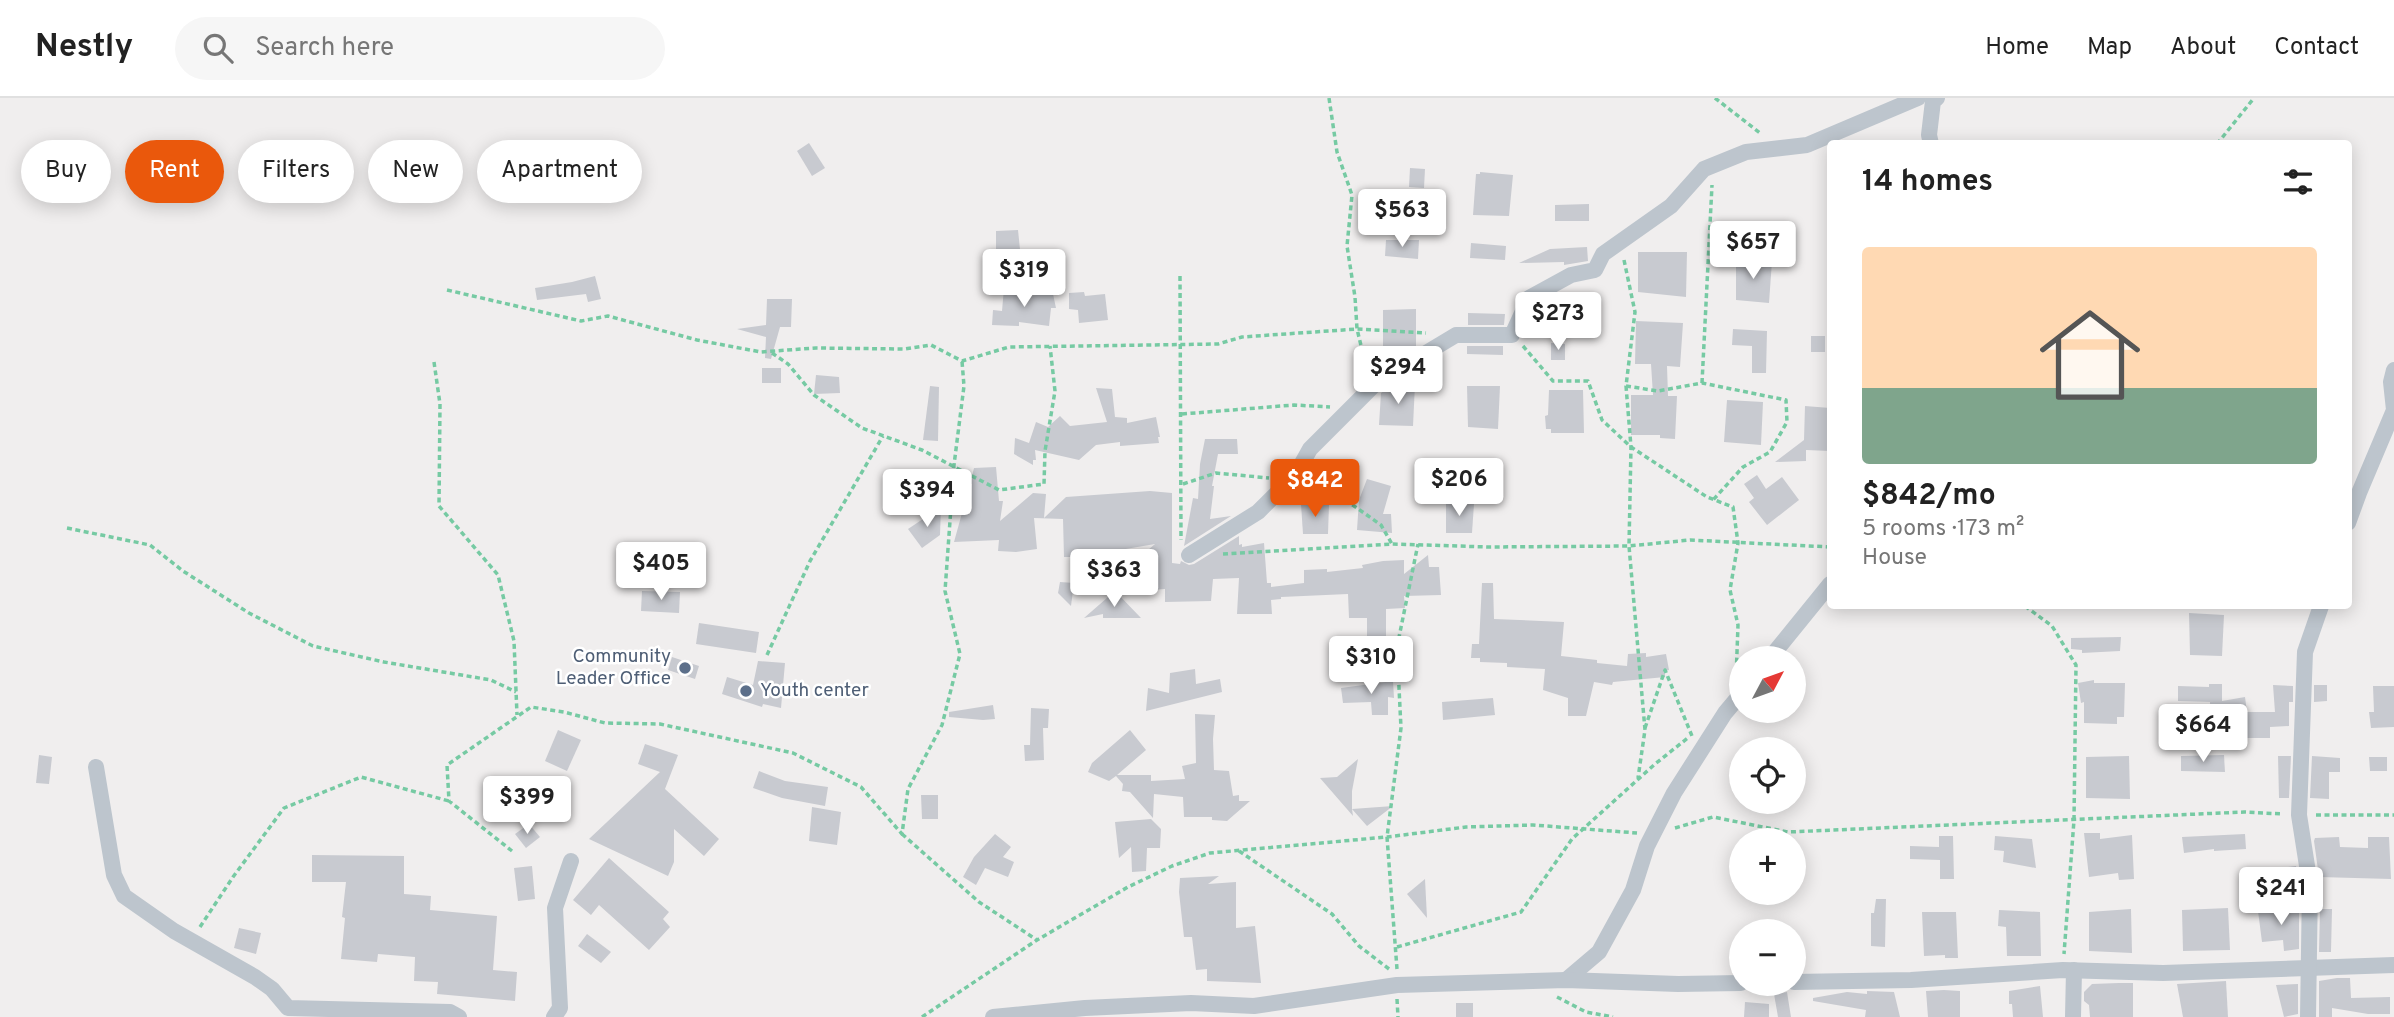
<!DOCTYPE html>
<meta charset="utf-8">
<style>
:root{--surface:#fff;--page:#f6f6f6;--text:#222;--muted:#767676;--line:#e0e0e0;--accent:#ea580c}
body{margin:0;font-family:Overpass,sans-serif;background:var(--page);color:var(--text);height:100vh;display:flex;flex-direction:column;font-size:26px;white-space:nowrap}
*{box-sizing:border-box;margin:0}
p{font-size:23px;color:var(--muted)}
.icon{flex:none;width:38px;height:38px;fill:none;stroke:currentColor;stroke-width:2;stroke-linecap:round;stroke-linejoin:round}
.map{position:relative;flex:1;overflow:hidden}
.drawer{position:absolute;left:1827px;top:42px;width:525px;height:469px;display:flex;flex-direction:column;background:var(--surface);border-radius:7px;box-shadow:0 4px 18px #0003}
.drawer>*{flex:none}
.guide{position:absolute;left:21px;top:42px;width:665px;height:63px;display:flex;gap:14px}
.needle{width:46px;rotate:49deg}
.buttons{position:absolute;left:1729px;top:548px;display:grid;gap:14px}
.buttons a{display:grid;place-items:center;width:77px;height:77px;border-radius:50%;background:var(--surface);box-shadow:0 4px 18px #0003;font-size:35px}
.price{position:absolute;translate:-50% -60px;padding:0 16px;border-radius:7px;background:#fff;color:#222;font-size:23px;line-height:46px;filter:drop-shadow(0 2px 4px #0008)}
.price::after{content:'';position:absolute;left:50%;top:42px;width:21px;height:16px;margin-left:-10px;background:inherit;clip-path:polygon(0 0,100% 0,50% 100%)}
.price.active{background:var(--accent);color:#fff}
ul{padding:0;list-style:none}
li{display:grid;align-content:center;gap:14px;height:371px;padding:0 35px}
li span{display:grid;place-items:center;height:217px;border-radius:7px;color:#555}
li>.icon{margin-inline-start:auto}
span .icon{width:126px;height:126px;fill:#fffc;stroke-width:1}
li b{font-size:30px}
h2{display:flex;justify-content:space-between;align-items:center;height:84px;padding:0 35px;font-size:30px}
.chip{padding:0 24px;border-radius:32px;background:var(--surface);box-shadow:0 4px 18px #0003;font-size:24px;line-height:63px}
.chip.active{background:var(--accent);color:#fff}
header{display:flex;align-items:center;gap:42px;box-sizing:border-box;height:98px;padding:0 35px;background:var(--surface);border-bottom:2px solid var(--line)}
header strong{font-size:33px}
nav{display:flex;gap:38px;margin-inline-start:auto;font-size:24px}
.search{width:490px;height:63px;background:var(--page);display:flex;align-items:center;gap:18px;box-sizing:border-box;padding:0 24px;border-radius:38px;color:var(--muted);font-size:26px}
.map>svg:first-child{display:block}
.building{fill:#c8cad0}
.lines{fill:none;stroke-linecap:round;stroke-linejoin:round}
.path{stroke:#76caa3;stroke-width:3.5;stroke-dasharray:5 3.5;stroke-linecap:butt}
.street{stroke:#bdc5cd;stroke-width:16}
.service-dot{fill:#5c6f8a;stroke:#fff;stroke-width:2.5}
.labels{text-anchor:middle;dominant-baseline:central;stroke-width:5;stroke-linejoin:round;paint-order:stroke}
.service-label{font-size:19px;fill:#4e5e75;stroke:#fff;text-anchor:end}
</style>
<header>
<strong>Nestly</strong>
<div class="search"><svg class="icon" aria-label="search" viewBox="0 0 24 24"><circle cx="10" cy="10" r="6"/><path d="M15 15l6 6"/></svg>Search here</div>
<nav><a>Home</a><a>Map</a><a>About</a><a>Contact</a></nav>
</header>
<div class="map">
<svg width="2394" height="919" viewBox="0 0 2394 919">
<rect width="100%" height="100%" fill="#f0eeee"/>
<g class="building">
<polygon points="809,45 825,70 812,78 797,53"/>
<polygon points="1410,70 1425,71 1424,90 1409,89"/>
<polygon points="1480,74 1513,77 1509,118 1473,117 1476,76 1480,76"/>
<polygon points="1589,106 1589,123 1555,123 1555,107"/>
<polygon points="1018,132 1021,161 996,162 996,133"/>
<polygon points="1386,142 1419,142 1418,161 1385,158"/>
<polygon points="1471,145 1506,148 1505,162 1470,160"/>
<polygon points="1587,149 1588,163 1564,167 1564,164 1519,165 1550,151"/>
<polygon points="1638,154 1687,154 1686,199 1638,194"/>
<polygon points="1736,162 1772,163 1769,205 1736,202"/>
<polygon points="595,178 601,201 588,204 586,196 537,202 535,190 572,184"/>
<polygon points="1004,190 1021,191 1021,198 1053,196 1056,210 1051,210 1049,228 1019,224 1019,228 992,227 993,212 1002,213"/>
<polygon points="1084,194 1085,198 1105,196 1108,222 1079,225 1078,212 1069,211 1069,195"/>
<polygon points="767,201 792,201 791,229 780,229 771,261 765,260 766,239 737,231 766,227"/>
<polygon points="1416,211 1416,249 1407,254 1402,254 1402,252 1383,253 1383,212"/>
<polygon points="1468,215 1505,216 1504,227 1468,227"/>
<polygon points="1553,219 1590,221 1596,227 1587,237 1552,237"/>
<polygon points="1636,223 1683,225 1680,269 1667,268 1668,298 1677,298 1675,341 1660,340 1660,337 1631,337 1631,297 1653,297 1651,266 1635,266"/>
<polygon points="1733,231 1767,233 1766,275 1752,275 1752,248 1732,247"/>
<rect x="1811" y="238" width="14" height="16"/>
<polygon points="1551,245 1565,246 1565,262 1551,262"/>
<polygon points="1467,248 1503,248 1503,257 1467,256"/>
<rect x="762" y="270" width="19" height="15"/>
<polygon points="816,277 839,279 840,295 814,296"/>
<polygon points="1395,286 1415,286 1413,328 1379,327 1381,295"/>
<polygon points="930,288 939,289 938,343 923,342"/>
<polygon points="1467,288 1500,288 1498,331 1468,329"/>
<polygon points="1096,290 1112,291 1115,319 1127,320 1127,325 1156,319 1160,339 1158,339 1159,345 1120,348 1120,344 1096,347 1079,362 1035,352 1036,362 1033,362 1033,367 1014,356 1015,340 1029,345 1036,324 1048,329 1060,318 1070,328 1107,324"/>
<polygon points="1549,292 1583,292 1584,335 1551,335 1551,331 1546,331 1545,318 1548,317"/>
<polygon points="1727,302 1763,304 1761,347 1724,344"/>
<polygon points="1805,308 1830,310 1830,353 1806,352 1806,363 1775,364 1804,342"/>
<polygon points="1205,341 1237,341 1238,356 1218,356 1212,388 1214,388 1210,421 1231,418 1184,448 1193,400 1198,401 1200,366"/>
<polygon points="996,369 999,403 1003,403 1000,423 1033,395 1046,396 1044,420 1066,399 1150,393 1172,395 1172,465 1180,466 1181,463 1189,467 1194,466 1239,438 1239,447 1242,446 1242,449 1264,445 1267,485 1271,485 1271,489 1304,485 1304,472 1327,471 1327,474 1363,470 1362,467 1383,463 1404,462 1404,476 1428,457 1429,469 1439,469 1441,497 1404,498 1405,510 1386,511 1386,557 1367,557 1367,520 1349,520 1348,496 1281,499 1281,501 1271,502 1272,516 1237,516 1239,480 1213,481 1211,503 1165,504 1165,491 1135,493 1134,464 1155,446 1114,453 1089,452 1093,456 1087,459 1064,459 1063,421 1034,420 1037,451 1016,454 998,453 999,442 954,444 962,415 970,416 972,386 970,386 974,370"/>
<polygon points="1757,377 1766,391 1782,379 1799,402 1767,427 1749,404 1754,400 1744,386"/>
<polygon points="1367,381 1391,388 1383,416 1391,416 1392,435 1357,432 1359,402"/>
<polygon points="1446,405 1474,406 1472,435 1446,435"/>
<polygon points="1301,406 1329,407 1328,436 1303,436"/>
<polygon points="941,409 940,437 922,450 908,431"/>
<polygon points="1060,484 1074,485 1071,508 1058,495"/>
<polygon points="1482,485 1493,485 1494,521 1564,524 1561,558 1597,562 1597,565 1627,568 1628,556 1646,555 1646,559 1666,556 1669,572 1665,573 1665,579 1613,584 1612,587 1594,584 1586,618 1568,618 1568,600 1543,592 1545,571 1507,569 1507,565 1480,564 1480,560 1471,560 1472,546 1479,546"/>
<polygon points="642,493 680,494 679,515 641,513"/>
<polygon points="1115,493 1141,520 1103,520 1103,516 1084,520"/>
<polygon points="2189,515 2224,517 2222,558 2190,557"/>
<polygon points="699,525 759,534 756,555 696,546"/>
<polygon points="2121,539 2120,553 2082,555 2082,552 2071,551 2071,540"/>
<polygon points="672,559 699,568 695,581 668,572"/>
<polygon points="758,563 785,565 781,610 763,606 762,609 722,596 727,579 753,587"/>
<polygon points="1195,571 1196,586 1220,581 1222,594 1146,613 1148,590 1169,595 1170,575"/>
<polygon points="2094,582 2094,585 2125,585 2124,619 2117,619 2117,626 2084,625 2084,604 2081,605 2078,585"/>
<polygon points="1393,583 1394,600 1388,599 1388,617 1372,617 1371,604 1343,605 1341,590"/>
<polygon points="2209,586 2222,586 2222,603 2245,599 2247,614 2275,614 2273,587 2293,588 2293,604 2289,604 2289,628 2270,629 2270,640 2247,640 2247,629 2211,631 2210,604 2214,604 2178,603 2178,588 2209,589"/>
<polygon points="2314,587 2327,587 2327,603 2314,604"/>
<polygon points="2373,588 2394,588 2394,629 2371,630 2369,614 2374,614"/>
<polygon points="1493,600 1495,617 1443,622 1442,604"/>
<polygon points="993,607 995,621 983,622 949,619 949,614"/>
<polygon points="1031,610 1049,611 1048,630 1043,630 1044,662 1025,663 1024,647 1030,647"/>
<polygon points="1195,616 1215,617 1213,641 1214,672 1229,673 1233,698 1239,697 1239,703 1250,703 1227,723 1212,722 1212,719 1184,719 1183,699 1154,696 1153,720 1130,694 1122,693 1123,686 1116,678 1109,683 1088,674 1092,665 1130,632 1146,652 1117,677 1151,677 1151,683 1185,681 1182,668 1196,665"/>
<polygon points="558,632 581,642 567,673 545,663"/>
<polygon points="645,646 678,657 665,691 719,741 704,758 674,731 674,764 668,778 589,741 660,674 638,666"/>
<polygon points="39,657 52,659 49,686 36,685"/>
<polygon points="2224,657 2225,674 2181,673 2181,658"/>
<polygon points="2129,658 2130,701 2086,700 2086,659"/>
<polygon points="2278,658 2291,658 2289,700 2279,700"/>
<polygon points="2312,658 2340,660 2340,674 2329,674 2329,701 2310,700"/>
<polygon points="2369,659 2387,659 2387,673 2370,673"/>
<polygon points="1358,661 1352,693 1352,711 1393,708 1367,728 1352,711 1353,718 1320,680 1337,679"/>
<polygon points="759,673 785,683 828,689 825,708 782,700 753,690"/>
<polygon points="921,697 938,697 938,721 922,721"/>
<polygon points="812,709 841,714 837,747 809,743"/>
<polygon points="1151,721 1161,731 1160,750 1147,750 1146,773 1132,774 1131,749 1119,760 1115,724"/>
<polygon points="529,726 540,739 526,750 515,736"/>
<polygon points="2084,735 2100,735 2100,741 2132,737 2134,781 2119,782 2118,775 2089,779"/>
<polygon points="995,736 1011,749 1003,759 1014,764 1008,779 985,770 976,787 963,779 974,759"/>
<polygon points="2245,736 2246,751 2214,753 2214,751 2184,755 2182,739"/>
<polygon points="1939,738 1953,738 1954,781 1940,781 1940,762 1910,761 1910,748 1939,749"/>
<polygon points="1995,738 2032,741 2036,770 2003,764 2004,753 1994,752"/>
<polygon points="2339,739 2340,749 2368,750 2368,739 2389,739 2391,781 2319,779 2314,743 2315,740"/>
<polygon points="312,757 404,758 404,796 431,798 430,812 497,818 493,872 517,874 515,903 437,896 438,884 414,883 415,859 378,856 377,864 341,861 345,820 342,819 346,784 312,784"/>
<polygon points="609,760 669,814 663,821 670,829 649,852 599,807 591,817 573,802"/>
<polygon points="532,768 535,801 518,803 514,770"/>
<polygon points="2296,768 2297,774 2281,786 2270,771"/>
<polygon points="1219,778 1208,786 1236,784 1236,830 1255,828 1261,885 1207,883 1207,871 1196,872 1192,839 1184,839 1179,794 1180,780"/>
<polygon points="1425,781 1427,820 1407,796"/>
<polygon points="1876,801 1886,801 1885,849 1871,848 1871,815 1874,815"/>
<polygon points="2228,810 2230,852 2183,853 2182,812"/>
<polygon points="2292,810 2299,810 2299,851 2284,853 2283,842 2262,844 2258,813"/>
<polygon points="2131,811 2132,855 2089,853 2089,814"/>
<polygon points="2320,811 2332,811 2331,854 2319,854"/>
<polygon points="1999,812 2040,814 2041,858 2007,858 2006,829 1998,828"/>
<polygon points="1922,814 1956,814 1958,860 1945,860 1945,857 1924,858"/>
<polygon points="239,830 261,835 256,856 234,850"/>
<polygon points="587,836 611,854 601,865 578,848"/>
<polygon points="2337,880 2350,880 2351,900 2390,899 2390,916 2368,916 2332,910 2332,919 2319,919 2319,883"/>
<polygon points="2226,883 2228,919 2183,919 2177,886"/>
<polygon points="2119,885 2133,885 2133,919 2090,919 2089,907 2084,903 2084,894 2092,886"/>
<polygon points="2298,886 2298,916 2284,919 2276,887"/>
<polygon points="2040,888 2043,919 2013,919 2012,906 2009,906 2009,893"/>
<polygon points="1944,892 1960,893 1960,919 1928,919 1926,893"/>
<polygon points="1867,893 1894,894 1900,919 1865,919 1866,912 1813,903 1813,900 1847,894 1867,896"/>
<polygon points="1787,894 1791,919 1778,919 1774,896"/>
<polygon points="1745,904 1769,906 1769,919 1744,919"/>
<rect x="1456" y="905" width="17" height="14"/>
</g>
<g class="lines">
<g class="path">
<polyline points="1329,0 1337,54 1352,97 1347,148 1355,199 1357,231 1367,272"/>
<polyline points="1715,0 1760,35"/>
<polyline points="2217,46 2254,0"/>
<polyline points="1624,162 1635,214 1626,288 1631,349 1629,448 1645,632 1638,680"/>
<polyline points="1180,178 1181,442"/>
<polyline points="447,192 581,223 608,218 697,242 761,254 816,250 905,251 931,247 962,263 1009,249 1218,246 1242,239 1357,231 1426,235"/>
<polyline points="1523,248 1553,283 1588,283 1602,322 1631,349 1707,399 1733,409 1738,445 1730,492 1738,527 1736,581"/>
<polyline points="772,255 788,266 814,297 862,330 922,352 999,392 1044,386 1045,353 1055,293 1050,248"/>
<polyline points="434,264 440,306 439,408 498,477 514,543 517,617"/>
<polyline points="1702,285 1712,87"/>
<polyline points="1626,288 1658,293 1702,285 1786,302 1787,324 1770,354 1743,369 1713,402"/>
<polyline points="1182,316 1294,307 1330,309"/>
<polyline points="1308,384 1323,386 1381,427 1392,446"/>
<polyline points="1183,386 1216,375 1269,380"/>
<polyline points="67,430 150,447 183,473 249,515 313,548 384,564 491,582 516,594"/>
<polyline points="1223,456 1392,446 1489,449 1629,448 1690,442 1830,449"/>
<polyline points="2025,508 2052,528 2076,567 2074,722 2064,856"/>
<polyline points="767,557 810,463 883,338"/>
<polyline points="1645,630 1665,572 1692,638"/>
<polyline points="2316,717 2394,717"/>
<polyline points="1675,730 1713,719 1788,734 2244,714 2283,716"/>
<polyline points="902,736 979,804 1037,842"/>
<polyline points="512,753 449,703 447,667 531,609 564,614 605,625 660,626 793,655 861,689 902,736 908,691 942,627 960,556 945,493 954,367 964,288 962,263"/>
<polyline points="1239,753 1332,816 1359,848 1389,871"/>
<polyline points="200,829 233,779 284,710 361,679 449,703"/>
<polyline points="1397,849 1521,814 1572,741 1655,666 1689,639"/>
<polyline points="1397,871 1387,739 1401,630 1397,549 1418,446"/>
<polyline points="1557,899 1586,914 1613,919"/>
<polyline points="1397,901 1398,919"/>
<polyline points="922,919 1037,842 1128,789 1172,768 1210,755 1387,739 1466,729 1533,727 1637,735"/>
</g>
<g class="street">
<polyline points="1931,46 1929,37 1933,3 1937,0"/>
<polyline points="2348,425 2359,395 2394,312 2391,284 2394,272"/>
<polyline points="1189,457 1258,414 1296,376 1310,351 1376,285 1456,237 1512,237 1529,200 1571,177 1595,172 1603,156 1671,108 1704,71 1746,54 1807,47 1918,0"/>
<polyline points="1770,560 1830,486"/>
<polyline points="96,669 114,777 124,798 174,833 255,879 272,891 288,910 450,914 459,919"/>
<polyline points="1566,882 1599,854 1633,792 1647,748 1674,695 1725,615 1741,596"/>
<polyline points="1794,884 1911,882 2063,872 2163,875 2394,867"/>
<polyline points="554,919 560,910 555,810 571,763"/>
<polyline points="993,919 1085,910 1191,905 1254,908 1397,887 1566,882 1678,886 1741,885"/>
<polyline points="2073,919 2074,872"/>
<polyline points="2308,919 2310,787 2299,717 2305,554 2321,508"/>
</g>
</g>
<g class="service-dot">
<circle cx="685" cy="570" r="7"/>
<circle cx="746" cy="593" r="7"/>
</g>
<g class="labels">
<g class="service-label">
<text x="671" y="559">Community<tspan x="671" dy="22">Leader Office</tspan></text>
<text x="760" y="593" text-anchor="start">Youth center</text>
</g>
</g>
</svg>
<div class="buttons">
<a><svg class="needle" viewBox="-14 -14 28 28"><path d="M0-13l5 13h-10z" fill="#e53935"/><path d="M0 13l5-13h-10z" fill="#767676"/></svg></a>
<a><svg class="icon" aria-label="locate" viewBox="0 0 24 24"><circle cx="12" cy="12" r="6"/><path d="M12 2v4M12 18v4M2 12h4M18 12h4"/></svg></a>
<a>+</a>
<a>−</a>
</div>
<b class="price" style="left:1402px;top:151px">$563</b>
<b class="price" style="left:1753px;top:183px">$657</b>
<b class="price" style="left:1024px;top:211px">$319</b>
<b class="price" style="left:1558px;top:254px">$273</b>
<b class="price" style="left:1398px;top:308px">$294</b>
<b class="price" style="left:1459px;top:420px">$206</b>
<b class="price active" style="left:1315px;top:421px">$842</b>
<b class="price" style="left:927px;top:431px">$394</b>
<b class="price" style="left:661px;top:504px">$405</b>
<b class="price" style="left:1114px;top:511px">$363</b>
<b class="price" style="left:1371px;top:598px">$310</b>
<b class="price" style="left:2203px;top:666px">$664</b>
<b class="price" style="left:527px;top:738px">$399</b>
<b class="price" style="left:2281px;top:829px">$241</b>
<div class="guide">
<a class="chip">Buy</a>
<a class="chip active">Rent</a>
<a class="chip">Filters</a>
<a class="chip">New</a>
<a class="chip">Apartment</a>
</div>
<section class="drawer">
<h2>14 homes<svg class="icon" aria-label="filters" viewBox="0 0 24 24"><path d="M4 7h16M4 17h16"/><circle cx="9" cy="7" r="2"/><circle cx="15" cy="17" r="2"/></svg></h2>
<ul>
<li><span style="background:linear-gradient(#ffd9b3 65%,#7fa58c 0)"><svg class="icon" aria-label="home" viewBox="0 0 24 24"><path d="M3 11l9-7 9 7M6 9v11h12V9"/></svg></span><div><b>$842/mo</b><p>5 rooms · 173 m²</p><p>House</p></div></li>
</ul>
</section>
</div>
